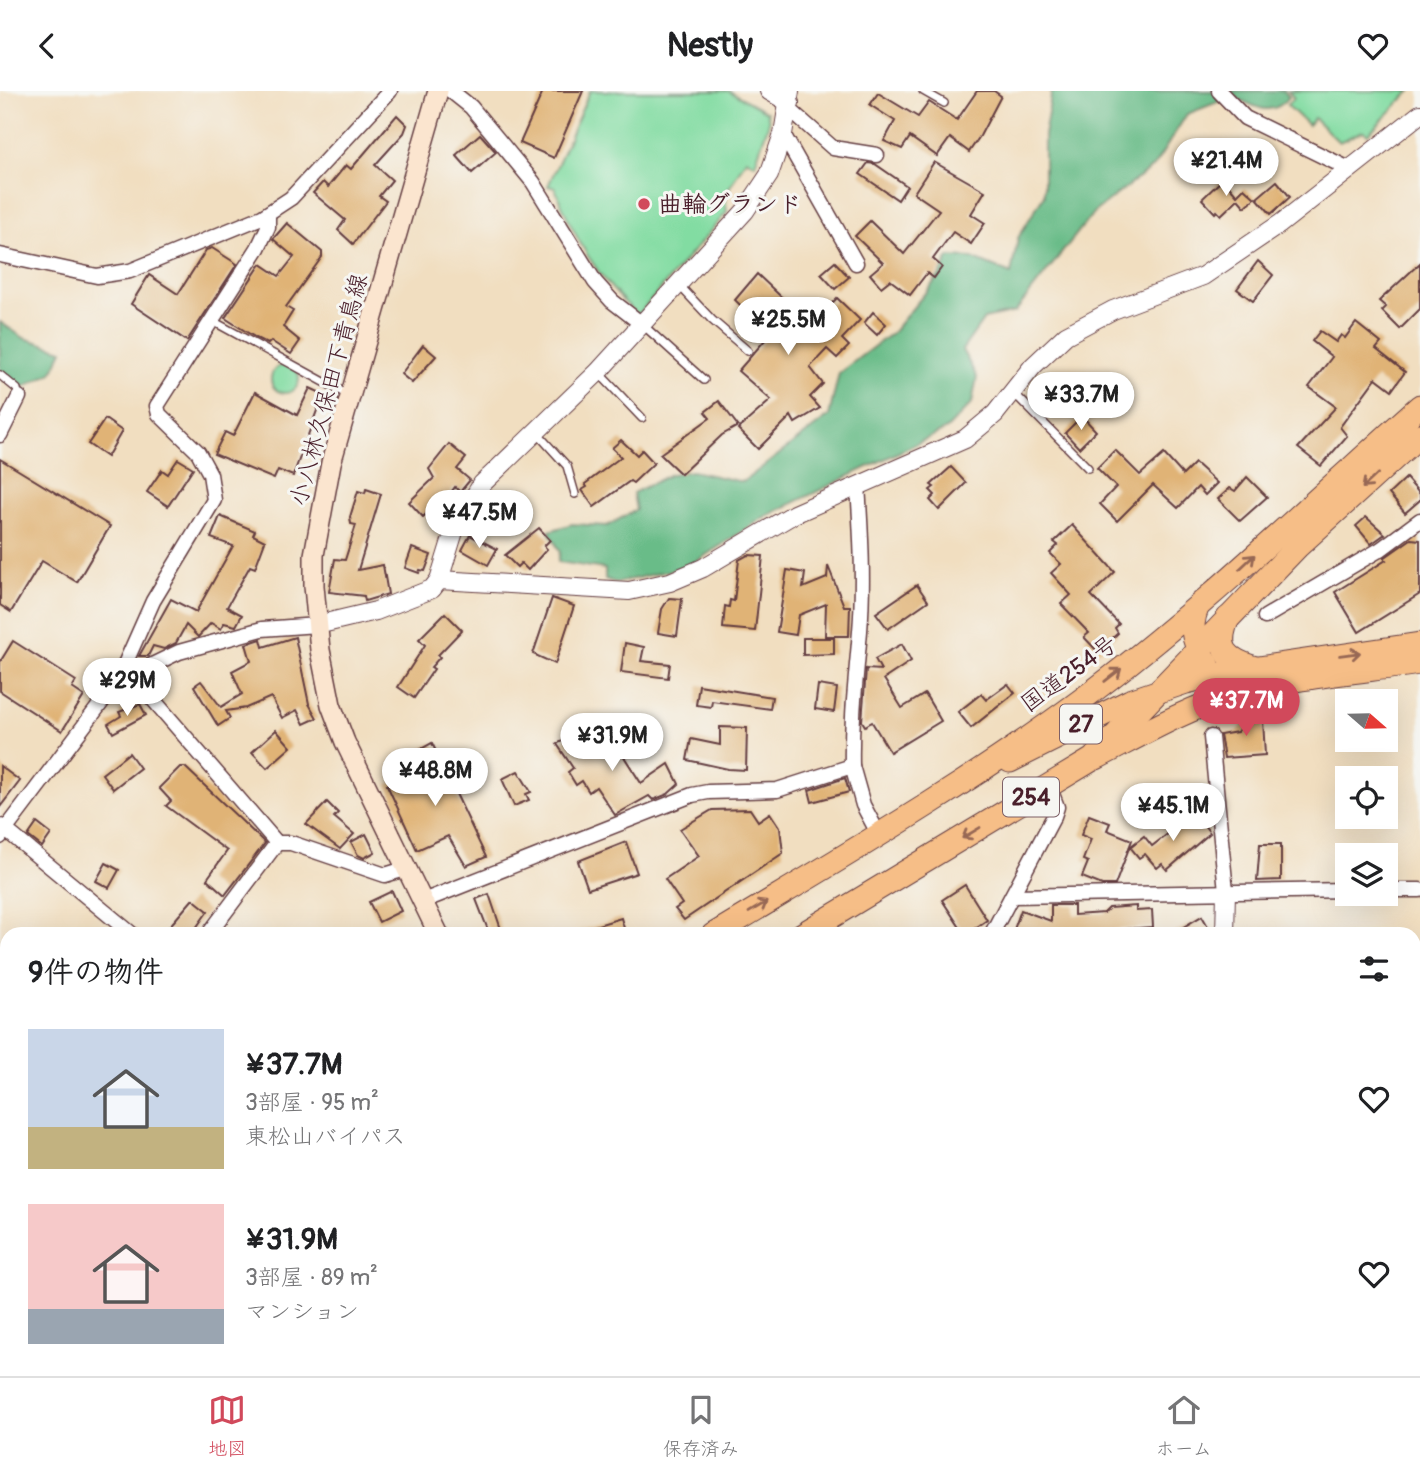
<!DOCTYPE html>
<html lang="ja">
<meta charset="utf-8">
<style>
:root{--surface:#fff;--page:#f2f2f2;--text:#202124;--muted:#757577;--line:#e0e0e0;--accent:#d1495b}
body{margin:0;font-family:Pangolin,"Klee One",sans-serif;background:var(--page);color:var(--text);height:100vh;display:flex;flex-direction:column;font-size:26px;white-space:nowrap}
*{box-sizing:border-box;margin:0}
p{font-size:23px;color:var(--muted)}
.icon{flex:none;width:38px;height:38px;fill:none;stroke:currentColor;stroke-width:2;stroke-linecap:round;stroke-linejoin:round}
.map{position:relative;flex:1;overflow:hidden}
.panel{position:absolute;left:0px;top:836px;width:1421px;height:450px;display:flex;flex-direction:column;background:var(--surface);border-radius:21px 21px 0 0;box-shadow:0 7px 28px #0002}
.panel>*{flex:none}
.needle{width:46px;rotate:110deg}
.buttons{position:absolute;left:1335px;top:598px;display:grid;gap:14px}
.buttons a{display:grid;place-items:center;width:63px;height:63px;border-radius:0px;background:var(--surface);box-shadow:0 7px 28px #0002;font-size:35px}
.price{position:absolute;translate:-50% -60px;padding:0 16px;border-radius:24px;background:#fff;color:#222;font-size:23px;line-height:46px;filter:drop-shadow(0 2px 4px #0008)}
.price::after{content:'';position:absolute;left:50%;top:42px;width:21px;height:16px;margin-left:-10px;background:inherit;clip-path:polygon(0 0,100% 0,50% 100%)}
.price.on{background:var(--accent);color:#fff}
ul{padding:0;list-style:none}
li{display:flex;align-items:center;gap:21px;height:175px;padding:0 28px}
li span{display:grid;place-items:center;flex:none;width:196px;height:140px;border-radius:0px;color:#555}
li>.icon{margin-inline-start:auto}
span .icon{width:84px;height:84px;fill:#fffc;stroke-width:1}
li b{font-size:30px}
h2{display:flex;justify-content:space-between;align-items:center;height:84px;padding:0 28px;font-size:30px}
header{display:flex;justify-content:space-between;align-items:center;height:91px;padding:0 28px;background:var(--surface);font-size:32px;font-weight:700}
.tabs{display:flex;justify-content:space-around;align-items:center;height:98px;border-top:2px solid var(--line);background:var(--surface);font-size:19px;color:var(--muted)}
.tabs a{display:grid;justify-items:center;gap:4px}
.tabs .on{color:var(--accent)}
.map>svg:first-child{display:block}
.green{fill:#82dca2;stroke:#667e66;stroke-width:2}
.forest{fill:#69bc88;stroke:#5a6e5a;stroke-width:2}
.building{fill:#e0b376}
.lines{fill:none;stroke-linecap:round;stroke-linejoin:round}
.service-casing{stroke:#633c41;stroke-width:10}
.minor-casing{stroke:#633c41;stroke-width:17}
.tertiary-casing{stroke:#633c41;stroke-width:20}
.secondary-casing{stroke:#633c41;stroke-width:22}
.primary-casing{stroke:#633c41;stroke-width:25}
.trunk-casing{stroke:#633c41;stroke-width:25}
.service{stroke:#fff;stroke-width:7}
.minor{stroke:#fff;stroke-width:14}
.tertiary{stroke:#fff;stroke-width:18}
.secondary{stroke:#fbe5cf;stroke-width:19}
.primary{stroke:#f6be87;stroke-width:23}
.trunk{stroke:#f6be87;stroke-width:23}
.oneway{stroke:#976754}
.poi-dot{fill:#d1495b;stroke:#f6f6f2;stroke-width:2.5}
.labels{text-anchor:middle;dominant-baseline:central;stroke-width:6;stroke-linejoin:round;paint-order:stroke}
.shield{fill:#f6f6f2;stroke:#7e6067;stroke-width:2}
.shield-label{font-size:23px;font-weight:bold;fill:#4a1f2b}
.poi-label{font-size:24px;font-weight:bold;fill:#4a1f2b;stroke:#f6f6f2;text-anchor:start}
.street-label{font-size:24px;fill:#4a1f2b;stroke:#f6f6f2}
</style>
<header><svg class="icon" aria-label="back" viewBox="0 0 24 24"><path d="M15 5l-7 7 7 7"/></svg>Nestly<svg class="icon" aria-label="heart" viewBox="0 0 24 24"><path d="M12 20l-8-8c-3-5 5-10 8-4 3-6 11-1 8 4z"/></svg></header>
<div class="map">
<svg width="1420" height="1285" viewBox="0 0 1420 1285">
<rect width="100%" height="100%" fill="#f6f6f2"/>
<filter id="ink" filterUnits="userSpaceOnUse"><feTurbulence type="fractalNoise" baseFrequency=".0143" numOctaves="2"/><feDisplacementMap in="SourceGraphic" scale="14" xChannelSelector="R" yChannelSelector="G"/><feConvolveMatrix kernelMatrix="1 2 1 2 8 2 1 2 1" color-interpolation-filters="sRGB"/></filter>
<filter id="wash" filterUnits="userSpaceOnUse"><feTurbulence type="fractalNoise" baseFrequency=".00686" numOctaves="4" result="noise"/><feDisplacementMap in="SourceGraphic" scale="28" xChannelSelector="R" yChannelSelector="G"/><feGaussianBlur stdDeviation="1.57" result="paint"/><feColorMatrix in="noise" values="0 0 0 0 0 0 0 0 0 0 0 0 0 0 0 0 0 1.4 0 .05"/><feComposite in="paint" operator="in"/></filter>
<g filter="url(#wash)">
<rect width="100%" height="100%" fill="#f1dec0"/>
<g class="green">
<path d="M590,0h139l38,21 2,10 -14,42 -9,-5 -21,36 2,17 -89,103c-41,-37 -63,-75 -83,-127l-7,-2z"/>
<polygon points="1288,0 1411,0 1368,43 1363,40 1339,51 1314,27 1308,34 1287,14 1294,7"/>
<circle cx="285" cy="288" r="14"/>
</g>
<g class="forest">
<path d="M1052,0h232l5,6c-17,22 -36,9 -56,-1l-46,18 -33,52 -60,46 -79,100 -31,7 -22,31 15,27 -5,26 -25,26 -181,87 -77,50 -73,17 -11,-4v-10l-47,-7 2,-10 -11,-21 23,-7 35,2 29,-16 -3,-17 38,-19 21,-3 51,11 86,-66 10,-43 54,-41 47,-57 9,-18 23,1 39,16 7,-36 26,-43v-60z"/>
<polygon points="0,231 24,247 63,259 52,282 23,296 0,279"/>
</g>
<g id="blocks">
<g class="building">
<polygon points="543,0 583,0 554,67 520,52"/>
<polygon points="977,0 994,0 1001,5 980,45 969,61 950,47 937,65 910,46 902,58 884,50 895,30 870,14 878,2 918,26 929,11 957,29"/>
<polygon points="397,24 407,34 404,42 375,74 392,89 379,105 386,110 353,153 338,139 345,129 313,102 323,91 328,96 346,74 351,78"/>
<polygon points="480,43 496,61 472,82 456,64"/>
<polygon points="934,71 985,100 971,123 985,132 971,153 953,141 933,168 942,176 934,187 927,182 910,204 890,189 881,196 870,183 883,172 855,145 870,130 904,163 939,119 914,102"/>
<polygon points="868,72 875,73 907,95 898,109 860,83"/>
<polygon points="1223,88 1237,104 1244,97 1255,107 1245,116 1238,108 1221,124 1217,120 1215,122 1202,108"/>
<polygon points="1277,90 1290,106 1271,123 1257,107"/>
<polygon points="287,132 322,161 322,166 286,216 293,220 283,236 300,250 291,263 271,250 268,253 256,247 225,227 261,173 279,185 294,166 273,148"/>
<polygon points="212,157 237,173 187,250 131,213 149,184 178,203 206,159"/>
<polygon points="1258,170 1273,184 1253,210 1237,198"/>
<polygon points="835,171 849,186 835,198 821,183"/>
<polygon points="1420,172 1420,218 1400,238 1382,220 1386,216 1379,210"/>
<polygon points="757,183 811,234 837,207 860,229 842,248 849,255 837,267 827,258 810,276 823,293 810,306 820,317 795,332 791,325 758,358 738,338 771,309 738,280 766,248 763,246 768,241 735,209"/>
<polygon points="873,221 886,233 877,244 864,232"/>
<polygon points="1356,232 1381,252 1376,258 1405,281 1392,299 1376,287 1340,336 1347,345 1321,375 1298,357 1336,316 1309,296 1332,266 1312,250 1320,240 1336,251 1341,244 1345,247"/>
<polygon points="423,254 436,265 412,292 401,283"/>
<polygon points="310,297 323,303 293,385 278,379 274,388 214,363 225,341 233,345 255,301 297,324"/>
<polygon points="719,310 738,335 722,344 681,383 660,363 710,327 705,321"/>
<polygon points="1082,325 1096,340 1079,357 1065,342"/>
<polygon points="105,328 122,340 107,366 88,353"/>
<polygon points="621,349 637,364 642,359 654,372 633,392 630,390 594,416 582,399 587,396 585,393 621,366 612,357"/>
<polygon points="449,353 466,367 457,378 470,389 460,401 455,396 446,408 444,406 423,426 409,411 434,387 429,378"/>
<polygon points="1115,359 1140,384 1164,363 1183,384 1195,372 1217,392 1205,404 1198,396 1178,417 1153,394 1117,430 1100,413 1116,396 1097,377"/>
<polygon points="0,368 110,435 77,491 42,470 11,521 0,514"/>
<polygon points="178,368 193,377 168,415 147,401 162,379 168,383"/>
<polygon points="951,376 966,392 939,419 930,409 935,404 930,399 934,396 931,394"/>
<polygon points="1247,386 1267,406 1240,430 1218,408 1230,397 1235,400"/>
<polygon points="1406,387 1420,403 1420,409 1405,422 1389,403"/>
<polygon points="366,398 381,403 358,479 383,474 388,503 365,510 364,505 329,501 335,468 345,469 356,434 351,433 350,426 358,400 365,402"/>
<polygon points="220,425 255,440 253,444 265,450 255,477 250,475 227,516 242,524 236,535 224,532 221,538 211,532 198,546 186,534 176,552 164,558 153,555 148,565 139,565 171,508 196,521 233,455 211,447"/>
<polygon points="1366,426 1385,443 1371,453 1356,435"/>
<polygon points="1072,434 1115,481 1091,504 1119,533 1115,537 1118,542 1098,561 1084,546 1089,542 1061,513 1071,504 1051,482 1061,473 1050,462 1058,454 1054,451"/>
<polygon points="539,437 550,449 544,455 547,458 528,479 521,472 517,476 505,464"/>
<polygon points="470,444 497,458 488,474 462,459"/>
<polygon points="1411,448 1420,449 1420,503 1359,541 1335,501 1386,469 1384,467"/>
<polygon points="412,457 431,464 425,480 420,479 419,482 405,477"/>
<polygon points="748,464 763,465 755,540 723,537 725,515 729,516 730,509 734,510 739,469"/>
<polygon points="828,475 844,515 850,515 849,545 825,545 826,513 799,524 796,544 777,541 787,479 805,482 803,497 827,487"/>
<polygon points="917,494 928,510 888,538 876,522"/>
<polygon points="552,507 574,515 555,573 533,563"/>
<polygon points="669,507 682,508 677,545 658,542 662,518"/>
<polygon points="445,522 462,539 438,564 440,566 431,576 434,578 414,607 398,596 425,554 419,548"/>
<polygon points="295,546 309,613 317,627 304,633 297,619 282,627 271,606 246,617 226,620 230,627 218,635 194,595 201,590 221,616 242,603 232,580 251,570 246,553 261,548 263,556"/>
<polygon points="803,547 834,547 834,563 803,564"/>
<polygon points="13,550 76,590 72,597 84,605 62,640 0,600 0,571"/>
<polygon points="625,552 644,556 641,570 670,573 668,587 621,581"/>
<polygon points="902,553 911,570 884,588 902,617 925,603 941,630 890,661 872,631 865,635 862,630 866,578 881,579 875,568"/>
<polygon points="1008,593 1015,602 971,637 958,621 981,603 986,609"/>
<polygon points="699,594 772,606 770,618 712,610 711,616 696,614"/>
<polygon points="818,594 837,597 834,621 815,618"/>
<polygon points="1262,612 1265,664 1224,667 1220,644 1237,641"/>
<polygon points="140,613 146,624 113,642 108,633 121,625 119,621"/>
<polygon points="588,635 610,669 621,661 641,692 669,673 679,693 668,703 653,709 649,705 615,724 596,696 589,701 582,690 576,694 568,681 573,677 557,653"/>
<polygon points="720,636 747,637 746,679 728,678 687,669 691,648 720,654"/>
<polygon points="276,639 291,656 267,677 252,661"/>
<polygon points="432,652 486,766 466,775 448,745 417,759 387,694 423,676 416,661"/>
<polygon points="129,662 140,677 113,698 102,683"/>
<polygon points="0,675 20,690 0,716"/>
<polygon points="180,676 185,676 265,752 225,804 207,788 227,760 166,715 171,710 159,697"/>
<polygon points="518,680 531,701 526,703 529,709 514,715 502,688"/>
<polygon points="845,687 849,701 812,711 809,699"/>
<polygon points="327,711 338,722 334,726 354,743 340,758 306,733"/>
<polygon points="750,718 758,730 770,722 780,737 783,762 684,829 675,818 682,813 665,788 699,765 680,738 712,719"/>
<polygon points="1195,722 1210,742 1167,779 1162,773 1157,777 1145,763 1139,767 1130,756 1144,745 1152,755"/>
<polygon points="1089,724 1110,732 1107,739 1132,749 1115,794 1102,794 1082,786 1088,771 1083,769 1091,748 1081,744"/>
<polygon points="37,732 51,743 42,756 28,745"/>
<polygon points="366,743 375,761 364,767 358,764 351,751"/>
<polygon points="626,751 637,782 588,798 578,770"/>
<polygon points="1260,753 1281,753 1281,789 1257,790"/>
<polygon points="106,772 119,779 109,797 96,790"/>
<polygon points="965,794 987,829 965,844 942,809"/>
<polygon points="392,800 401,820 379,831 369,811"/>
<polygon points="489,803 503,844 490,844 476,808"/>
<polygon points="193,808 208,820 191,844 176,844 168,837"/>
<polygon points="1051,814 1074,814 1074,824 1104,822 1109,817 1136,815 1136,820 1152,819 1153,836 1082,841 1085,844 1012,844 1021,819 1051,830"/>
<polygon points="1202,825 1213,844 1170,844"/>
<polygon points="621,827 626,844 578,844 578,840"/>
</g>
</g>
</g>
<g filter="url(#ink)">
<use href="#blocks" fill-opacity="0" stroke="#633c41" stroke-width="2"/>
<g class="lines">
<defs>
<g id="service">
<polyline points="923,0 944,12"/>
<polyline points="679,194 712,229 748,260"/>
<polyline points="211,229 348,304"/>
<polyline points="643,234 704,289"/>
<polyline points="598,281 642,327"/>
<polyline points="0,284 17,298 19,306"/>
<polyline points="1013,301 1088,377"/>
<polyline points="536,341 567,375 575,403"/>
<polyline points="346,1285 348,1279"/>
</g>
<g id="minor">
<polyline points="451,0 471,16 533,91 595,191 612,210 643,234"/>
<polyline points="1219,0 1245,27 1347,77"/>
<polyline points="789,18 833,57 877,64"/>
<polyline points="783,43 856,172"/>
<polyline points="0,164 97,185 130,180 262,126 291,107 390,0"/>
<polyline points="0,344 19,306"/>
<polyline points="1265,526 1381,458 1420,429"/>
<polyline points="132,584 277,752"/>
<polyline points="117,591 153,510 214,409 210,383 198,361 159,323 157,315 258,157 268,136 268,123"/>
<polyline points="1211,646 1226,800"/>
<path d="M852,675c-1,-48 4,-88 8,-135 4,-49 1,-98 -2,-146"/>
<polyline points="1,735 133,844"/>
<polyline points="0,746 117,591 179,561 262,538 317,534"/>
<polyline points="1386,799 1420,799"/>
<polyline points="1012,805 1348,799"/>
<polyline points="423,810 692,704 708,701 777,699 852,675 863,714 879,744"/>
<polyline points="208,844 277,752 291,752 385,784 405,778"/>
<polyline points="991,844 1054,725 1057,716 1049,695"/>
<polyline points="1414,1112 1420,1110"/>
<polyline points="988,1279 988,1285"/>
<polyline points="754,1285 757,1279"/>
</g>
<g id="tertiary">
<polyline points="769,0 790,12"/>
<polyline points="439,489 629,500 670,491 703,477 794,423 965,348 995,323 1033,275 1066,244 1113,219 1203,185 1280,133 1420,23"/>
<polyline points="317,534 376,520 432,498 439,489 455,437 482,393 598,281 745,120 769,84 783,43 790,0"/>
<polyline points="1225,844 1226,800"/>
<polyline points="1225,1279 1225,1285"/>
</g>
<g id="secondary">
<polyline points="438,0 331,372 314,464 314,495 320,559 331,614 345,651 439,844"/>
<polyline points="490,1285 491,1279"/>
</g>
<g id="primary">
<path d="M1197,517c-9,23 -2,38 11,57"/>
<path d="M1228,527c-13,31 -2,41 27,50"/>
<path d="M1096,667c45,-23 89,-49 137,-63 60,-19 125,-23 187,-32"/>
<polyline points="1010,670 1130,610 1186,591 1225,582 1420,553"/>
</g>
<g id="trunk">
<path d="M713,844c124,-75 250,-147 367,-234 120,-89 228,-195 340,-295"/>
<polyline points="801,844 1093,668 1297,456 1420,344"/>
<polyline points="0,1233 7,1229"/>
<polyline points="0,1257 7,1254"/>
</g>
</defs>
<use href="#service" class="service-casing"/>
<use href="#minor" class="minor-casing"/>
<use href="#tertiary" class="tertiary-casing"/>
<use href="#secondary" class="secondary-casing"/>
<use href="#primary" class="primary-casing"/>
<use href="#trunk" class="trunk-casing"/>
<use href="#service" class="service"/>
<use href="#minor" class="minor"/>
<use href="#tertiary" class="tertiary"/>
<use href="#secondary" class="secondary"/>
<use href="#primary" class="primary"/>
<use href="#trunk" class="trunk"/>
</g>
<defs><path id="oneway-shaft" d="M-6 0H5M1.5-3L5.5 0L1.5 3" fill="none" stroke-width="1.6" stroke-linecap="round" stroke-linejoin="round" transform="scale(1.75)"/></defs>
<g class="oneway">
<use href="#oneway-shaft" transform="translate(1370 390) rotate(137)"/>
<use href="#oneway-shaft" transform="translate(1247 471) rotate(-43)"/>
<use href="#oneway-shaft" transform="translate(1350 563) rotate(-8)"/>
<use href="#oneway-shaft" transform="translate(1113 584) rotate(-38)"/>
<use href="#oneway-shaft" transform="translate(971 742) rotate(149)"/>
<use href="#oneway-shaft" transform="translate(758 816) rotate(-31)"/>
</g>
</g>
<circle class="poi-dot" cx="644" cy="113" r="7"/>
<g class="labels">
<g class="shield">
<rect x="1060" y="613.5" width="42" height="39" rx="5"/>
<rect x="1003" y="686.5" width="56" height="39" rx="5"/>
</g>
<g class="shield-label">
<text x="1081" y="633">27</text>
<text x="1031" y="706">254</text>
</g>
<g class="poi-label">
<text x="658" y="113">曲輪グランド</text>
</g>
<g class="street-label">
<text transform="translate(329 299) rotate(-75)">小八林久保田下青鳥線</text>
<text transform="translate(1069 583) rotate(-36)">国道254号</text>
</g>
</g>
</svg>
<div class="buttons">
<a><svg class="needle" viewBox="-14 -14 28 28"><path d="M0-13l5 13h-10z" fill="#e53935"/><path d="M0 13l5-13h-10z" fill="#757577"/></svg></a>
<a><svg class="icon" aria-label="locate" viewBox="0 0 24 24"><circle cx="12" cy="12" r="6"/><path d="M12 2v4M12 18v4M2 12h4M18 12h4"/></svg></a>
<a><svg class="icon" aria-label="layers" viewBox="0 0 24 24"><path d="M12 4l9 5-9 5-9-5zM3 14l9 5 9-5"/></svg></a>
</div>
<b class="price" style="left:1226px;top:107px">¥21.4M</b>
<b class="price" style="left:788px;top:266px">¥25.5M</b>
<b class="price" style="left:1081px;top:341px">¥33.7M</b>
<b class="price" style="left:479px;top:459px">¥47.5M</b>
<b class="price" style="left:127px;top:627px">¥29M</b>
<b class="price on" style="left:1246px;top:647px">¥37.7M</b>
<b class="price" style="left:612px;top:682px">¥31.9M</b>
<b class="price" style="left:435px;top:717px">¥48.8M</b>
<b class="price" style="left:1173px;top:752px">¥45.1M</b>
<section class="panel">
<h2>9件の物件<svg class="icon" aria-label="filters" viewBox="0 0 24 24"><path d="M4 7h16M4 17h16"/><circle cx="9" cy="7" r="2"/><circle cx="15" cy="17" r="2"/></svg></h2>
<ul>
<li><span style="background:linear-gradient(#c9d6e8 70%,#c2b280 0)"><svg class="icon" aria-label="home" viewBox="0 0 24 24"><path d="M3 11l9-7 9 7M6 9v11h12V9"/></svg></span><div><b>¥37.7M</b><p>3部屋 · 95 m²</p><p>東松山バイパス</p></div><svg class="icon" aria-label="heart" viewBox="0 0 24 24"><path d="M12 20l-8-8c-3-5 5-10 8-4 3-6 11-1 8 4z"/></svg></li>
<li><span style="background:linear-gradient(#f6c9c9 75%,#9aa5b1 0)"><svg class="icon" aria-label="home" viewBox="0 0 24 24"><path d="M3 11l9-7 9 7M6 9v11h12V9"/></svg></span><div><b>¥31.9M</b><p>3部屋 · 89 m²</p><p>マンション</p></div><svg class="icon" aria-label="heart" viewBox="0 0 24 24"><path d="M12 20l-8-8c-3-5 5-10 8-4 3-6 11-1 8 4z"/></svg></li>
</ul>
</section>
</div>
<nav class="tabs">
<a class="on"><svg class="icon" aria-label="map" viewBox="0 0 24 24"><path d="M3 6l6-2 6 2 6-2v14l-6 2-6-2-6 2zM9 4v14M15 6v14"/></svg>地図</a>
<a><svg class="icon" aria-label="saved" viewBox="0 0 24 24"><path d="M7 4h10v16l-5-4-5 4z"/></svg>保存済み</a>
<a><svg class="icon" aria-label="home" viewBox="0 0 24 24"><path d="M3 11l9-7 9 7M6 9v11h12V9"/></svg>ホーム</a>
</nav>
